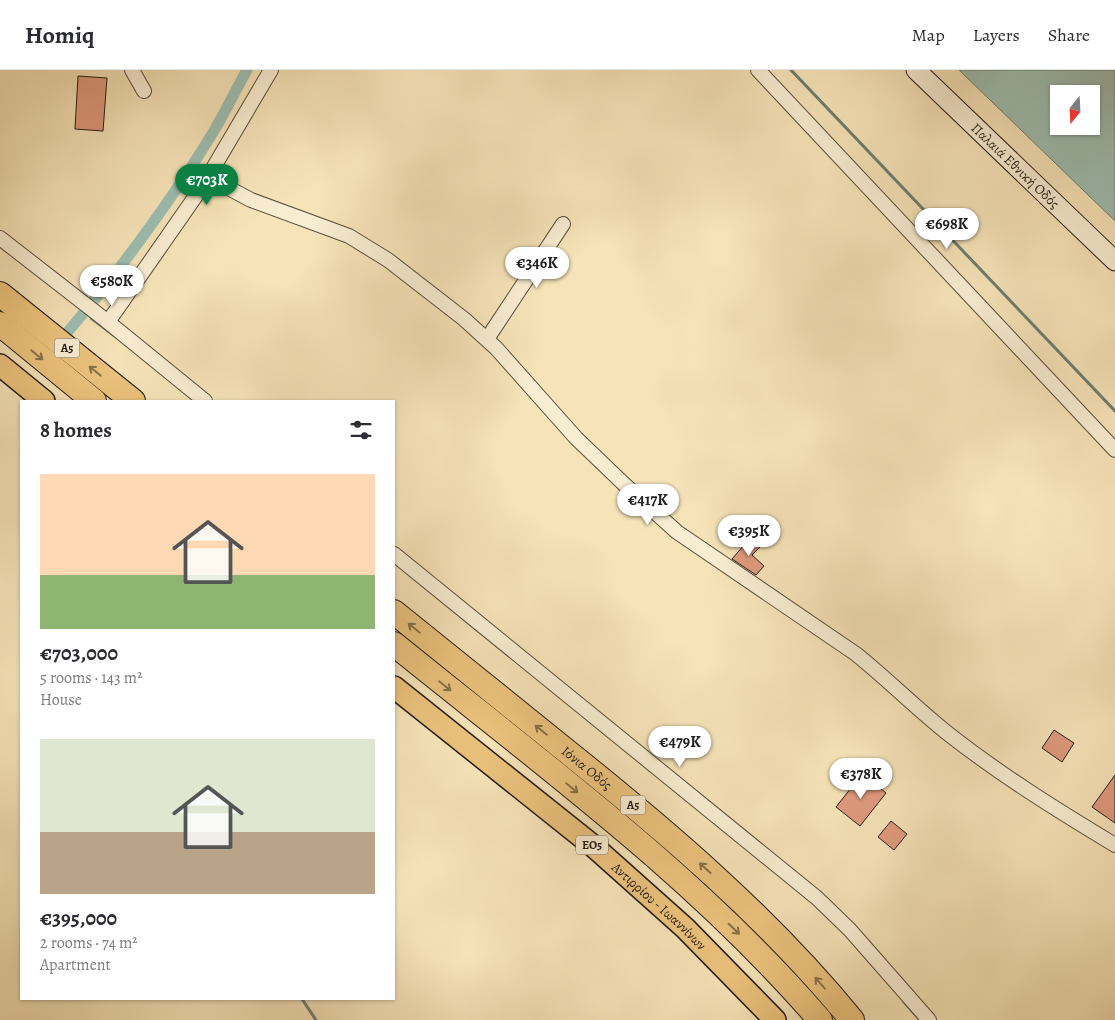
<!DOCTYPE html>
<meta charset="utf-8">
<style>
:root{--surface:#fff;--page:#f7f7f7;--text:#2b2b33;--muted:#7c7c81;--line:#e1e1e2;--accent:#0b8043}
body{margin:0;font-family:Alegreya,serif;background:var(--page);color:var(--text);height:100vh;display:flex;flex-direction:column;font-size:19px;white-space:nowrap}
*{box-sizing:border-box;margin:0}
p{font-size:16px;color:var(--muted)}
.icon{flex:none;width:28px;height:28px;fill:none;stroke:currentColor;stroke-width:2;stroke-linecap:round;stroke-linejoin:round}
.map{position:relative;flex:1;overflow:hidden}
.sheet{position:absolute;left:20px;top:330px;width:375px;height:600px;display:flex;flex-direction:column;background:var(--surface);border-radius:0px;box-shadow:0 1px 4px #0004}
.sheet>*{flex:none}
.needle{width:32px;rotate:198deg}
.fabs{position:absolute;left:1050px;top:15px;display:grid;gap:10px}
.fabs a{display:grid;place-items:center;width:50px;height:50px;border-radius:0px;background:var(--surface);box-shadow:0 1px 4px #0004;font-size:25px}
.price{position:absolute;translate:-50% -42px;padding:0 11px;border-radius:18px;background:#fff;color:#222;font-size:16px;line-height:32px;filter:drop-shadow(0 1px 2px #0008)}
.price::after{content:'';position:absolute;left:50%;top:30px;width:15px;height:11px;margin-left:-8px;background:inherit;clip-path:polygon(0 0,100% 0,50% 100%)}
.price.active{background:var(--accent);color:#fff}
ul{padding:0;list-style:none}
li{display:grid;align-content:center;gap:10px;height:265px;padding:0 20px}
li span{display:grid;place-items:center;height:155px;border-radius:0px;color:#555}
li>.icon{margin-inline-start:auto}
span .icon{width:90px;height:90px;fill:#fffc;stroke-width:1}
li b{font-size:21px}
h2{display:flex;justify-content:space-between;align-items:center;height:60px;padding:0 20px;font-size:21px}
header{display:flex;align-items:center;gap:30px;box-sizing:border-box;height:70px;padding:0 25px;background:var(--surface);border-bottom:1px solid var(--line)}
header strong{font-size:24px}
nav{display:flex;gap:28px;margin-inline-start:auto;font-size:18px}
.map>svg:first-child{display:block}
.water{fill:#9dbeb1;stroke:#6d7e72;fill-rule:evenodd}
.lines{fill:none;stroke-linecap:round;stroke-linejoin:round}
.stream{stroke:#6d7e72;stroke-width:3}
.canal{stroke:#9dbeb1;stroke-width:11}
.building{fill:#df9a7d;stroke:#241d13}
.street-casing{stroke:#584e3c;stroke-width:16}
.secondary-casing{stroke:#241d13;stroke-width:21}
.primary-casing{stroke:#241d13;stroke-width:24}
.highway-casing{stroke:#241d13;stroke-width:26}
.street{stroke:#f9edd1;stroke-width:14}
.secondary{stroke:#f9edd1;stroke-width:19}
.primary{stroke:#ebc27c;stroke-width:21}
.highway{stroke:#ebc27c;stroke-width:24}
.oneway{stroke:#887048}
.labels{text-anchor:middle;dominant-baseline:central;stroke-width:4;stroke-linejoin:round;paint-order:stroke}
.shield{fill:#f9edd1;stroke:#645b4c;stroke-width:1}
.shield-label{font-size:12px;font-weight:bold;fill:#241d13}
.street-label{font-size:14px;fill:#241d13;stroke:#f9edd1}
</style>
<header>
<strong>Homiq</strong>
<nav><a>Map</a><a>Layers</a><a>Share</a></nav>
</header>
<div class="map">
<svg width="1115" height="950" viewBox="0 0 1115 950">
<rect width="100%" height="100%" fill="#f6e3b8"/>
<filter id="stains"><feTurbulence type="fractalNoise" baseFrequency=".004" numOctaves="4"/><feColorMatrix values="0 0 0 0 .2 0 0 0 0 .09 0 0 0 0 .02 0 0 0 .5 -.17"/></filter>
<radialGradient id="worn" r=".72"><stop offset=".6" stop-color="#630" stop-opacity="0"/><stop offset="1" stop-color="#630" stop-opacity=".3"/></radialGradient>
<path class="water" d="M959,0h156v151zM1059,24h32v32h-32z"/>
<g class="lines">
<g class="stream">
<polyline points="791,0 1115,341"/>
<polyline points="91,248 116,267"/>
<polyline points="302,929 316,950"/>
<polyline points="904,932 920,950"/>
</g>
<g class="canal">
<path d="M92,233c43,-54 84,-110 120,-169 13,-21 23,-43 35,-64"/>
<polyline points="66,264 86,240"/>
</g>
</g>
<g class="building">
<polygon points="78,6 107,8 103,61 75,59"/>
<polygon points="751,467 761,476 752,485 764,496 756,505 732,489"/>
<polygon points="1054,660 1074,673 1062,692 1042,678"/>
<polygon points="862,704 886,723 860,756 836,737"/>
<polygon points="1115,705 1115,753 1092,737"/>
<polygon points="891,751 907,764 894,780 878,767"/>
</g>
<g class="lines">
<defs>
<g id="street">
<polyline points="132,0 144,21"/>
<polyline points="758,0 1115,380"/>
<path d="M208,107l43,23 98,36 39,24 76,59 32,29 80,90 50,48 51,46 179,122c31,25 59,53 90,78 53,42 111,78 169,113"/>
<polyline points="0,168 108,252 205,331"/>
<polyline points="108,252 202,117 271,0"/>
<polyline points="487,269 563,154"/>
<polyline points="394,484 817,828 850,860 929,950"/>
</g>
<g id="secondary">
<path id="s1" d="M916,0l199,191"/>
</g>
<g id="primary">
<polyline points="0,295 44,331"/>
<path id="s2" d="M394,617l198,158 93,83 90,92"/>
</g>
<g id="highway">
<polyline points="0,224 133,331"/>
<polyline points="0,254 94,331"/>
<path id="s3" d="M394,542c55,44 110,89 165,133 105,84 208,171 293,275"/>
<path d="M394,574c147,119 302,232 426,376"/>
</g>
</defs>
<use href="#street" class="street-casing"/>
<use href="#secondary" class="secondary-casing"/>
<use href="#primary" class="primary-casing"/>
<use href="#highway" class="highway-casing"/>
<use href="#street" class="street"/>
<use href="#secondary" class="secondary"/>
<use href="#primary" class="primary"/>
<use href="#highway" class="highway"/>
</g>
<defs><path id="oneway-shaft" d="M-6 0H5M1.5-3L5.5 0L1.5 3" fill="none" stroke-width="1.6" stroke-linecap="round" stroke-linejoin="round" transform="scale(1.25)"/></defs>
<g class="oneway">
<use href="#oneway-shaft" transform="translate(37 285) rotate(39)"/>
<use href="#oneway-shaft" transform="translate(95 301) rotate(-141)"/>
<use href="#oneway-shaft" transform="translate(414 558) rotate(-141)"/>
<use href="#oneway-shaft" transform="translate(445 616) rotate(39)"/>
<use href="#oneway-shaft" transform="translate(541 660) rotate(-141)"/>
<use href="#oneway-shaft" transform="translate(572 718) rotate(39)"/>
<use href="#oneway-shaft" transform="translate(705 798) rotate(-138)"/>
<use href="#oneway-shaft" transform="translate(734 859) rotate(44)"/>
<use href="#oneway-shaft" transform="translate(820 913) rotate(-131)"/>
</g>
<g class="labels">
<g class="shield">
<rect x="54.5" y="268.5" width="25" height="19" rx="4"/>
<rect x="620.5" y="725.5" width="25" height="19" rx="4"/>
<rect x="576" y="765.5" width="32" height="19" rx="4"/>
</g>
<g class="shield-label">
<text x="67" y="278">Α5</text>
<text x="633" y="735">Α5</text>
<text x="592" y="775">ΕΟ5</text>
</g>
<g class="street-label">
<text stroke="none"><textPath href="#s1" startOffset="138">Παλαιά Εθνική Οδός</textPath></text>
<text stroke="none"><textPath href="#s3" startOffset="248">Ιόνια Οδός</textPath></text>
<text stroke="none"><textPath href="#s2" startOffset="344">Αντιρρίου - Ιωαννίνων</textPath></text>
</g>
</g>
<rect width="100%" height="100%" filter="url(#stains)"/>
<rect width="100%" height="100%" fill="url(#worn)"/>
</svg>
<div class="fabs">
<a><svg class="needle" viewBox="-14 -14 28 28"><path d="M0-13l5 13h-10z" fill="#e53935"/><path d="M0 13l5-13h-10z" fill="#7c7c81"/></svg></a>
</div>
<b class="price active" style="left:207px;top:136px">€703K</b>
<b class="price" style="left:947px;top:180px">€698K</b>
<b class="price" style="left:537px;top:219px">€346K</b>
<b class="price" style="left:112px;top:237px">€580K</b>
<b class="price" style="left:648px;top:456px">€417K</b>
<b class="price" style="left:749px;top:487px">€395K</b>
<b class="price" style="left:680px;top:698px">€479K</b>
<b class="price" style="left:861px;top:730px">€378K</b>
<section class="sheet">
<h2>8 homes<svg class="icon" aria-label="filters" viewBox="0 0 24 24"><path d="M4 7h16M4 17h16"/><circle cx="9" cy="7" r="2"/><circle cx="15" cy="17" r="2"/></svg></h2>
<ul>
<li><span style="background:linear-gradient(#ffd9b3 65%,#8fb573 0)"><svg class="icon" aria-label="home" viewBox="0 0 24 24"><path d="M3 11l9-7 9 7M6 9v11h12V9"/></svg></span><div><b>€703,000</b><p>5 rooms · 143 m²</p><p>House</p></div></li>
<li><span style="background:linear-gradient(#dfe7d0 60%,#b9a48a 0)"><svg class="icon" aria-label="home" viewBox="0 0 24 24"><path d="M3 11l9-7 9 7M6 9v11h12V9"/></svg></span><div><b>€395,000</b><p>2 rooms · 74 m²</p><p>Apartment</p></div></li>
</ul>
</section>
</div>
